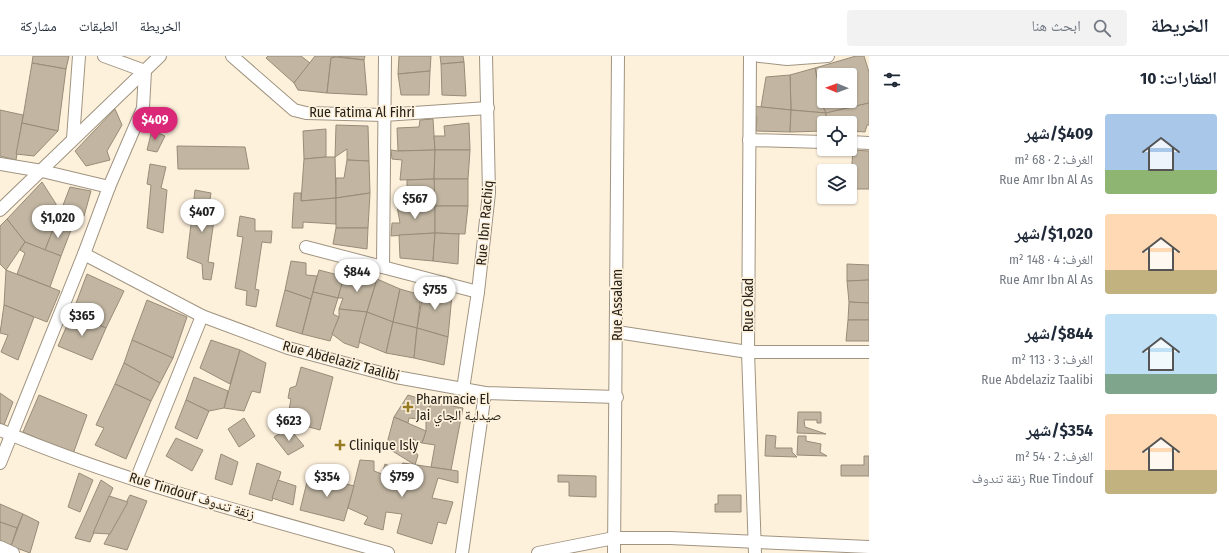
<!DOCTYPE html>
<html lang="ar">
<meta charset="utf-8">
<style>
:root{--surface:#fff;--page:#f2f2f3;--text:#1f2937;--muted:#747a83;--line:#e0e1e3;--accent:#db2777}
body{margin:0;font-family:"Fira Sans Condensed","Noto Naskh Arabic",sans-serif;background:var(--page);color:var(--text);direction:rtl;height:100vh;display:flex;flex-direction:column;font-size:15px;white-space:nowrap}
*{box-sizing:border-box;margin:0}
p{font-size:13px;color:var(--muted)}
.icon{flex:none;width:22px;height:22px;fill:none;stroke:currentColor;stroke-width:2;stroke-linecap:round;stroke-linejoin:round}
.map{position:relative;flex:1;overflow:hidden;direction:ltr}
.panel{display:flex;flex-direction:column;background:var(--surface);width:360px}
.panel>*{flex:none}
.needle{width:26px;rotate:271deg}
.fabs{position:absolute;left:817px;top:12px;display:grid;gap:8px}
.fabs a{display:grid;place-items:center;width:40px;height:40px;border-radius:4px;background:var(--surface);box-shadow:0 1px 3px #0004;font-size:20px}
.price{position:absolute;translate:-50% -34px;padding:0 9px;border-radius:14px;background:#fff;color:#222;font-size:13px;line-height:26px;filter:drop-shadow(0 1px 2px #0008)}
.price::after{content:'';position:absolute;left:50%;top:24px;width:12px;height:9px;margin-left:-6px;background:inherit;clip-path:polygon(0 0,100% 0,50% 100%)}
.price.active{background:var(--accent);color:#fff}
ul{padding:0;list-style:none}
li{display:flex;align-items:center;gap:12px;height:100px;padding:0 12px}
li span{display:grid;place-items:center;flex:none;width:112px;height:80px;border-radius:4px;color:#555}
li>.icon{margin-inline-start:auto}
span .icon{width:48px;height:48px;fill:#fffc;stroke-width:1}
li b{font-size:17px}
h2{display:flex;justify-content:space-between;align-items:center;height:48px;padding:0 12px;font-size:17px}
header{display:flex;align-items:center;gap:24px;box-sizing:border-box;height:56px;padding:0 20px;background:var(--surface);border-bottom:1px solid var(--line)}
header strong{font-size:19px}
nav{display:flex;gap:22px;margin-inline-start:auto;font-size:14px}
.search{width:280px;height:36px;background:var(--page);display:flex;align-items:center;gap:10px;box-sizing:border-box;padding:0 14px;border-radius:4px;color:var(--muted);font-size:15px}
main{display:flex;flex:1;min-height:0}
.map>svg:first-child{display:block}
.building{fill:#c2b6a2;stroke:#988c79}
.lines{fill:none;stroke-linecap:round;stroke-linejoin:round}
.minor-casing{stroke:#a09481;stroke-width:14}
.minor{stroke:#fff;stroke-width:12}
.poi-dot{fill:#957b22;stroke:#fef1dc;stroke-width:1.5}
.labels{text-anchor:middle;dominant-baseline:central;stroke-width:3.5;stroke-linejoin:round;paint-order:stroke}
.street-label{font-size:14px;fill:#262119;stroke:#fef1dc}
.poi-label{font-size:14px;fill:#262119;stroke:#fef1dc;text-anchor:start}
</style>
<header>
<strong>الخريطة</strong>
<div class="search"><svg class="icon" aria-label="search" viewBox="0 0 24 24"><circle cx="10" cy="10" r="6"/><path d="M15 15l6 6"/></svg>ابحث هنا</div>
<nav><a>الخريطة</a><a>الطبقات</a><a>مشاركة</a></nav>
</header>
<main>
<section class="panel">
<h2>العقارات: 10<svg class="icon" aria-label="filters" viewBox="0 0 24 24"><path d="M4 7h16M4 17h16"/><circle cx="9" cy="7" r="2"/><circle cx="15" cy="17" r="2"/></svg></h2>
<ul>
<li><span style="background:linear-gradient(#a9c7e8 70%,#8fb573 0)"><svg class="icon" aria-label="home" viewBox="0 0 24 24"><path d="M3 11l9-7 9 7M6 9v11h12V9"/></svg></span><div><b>$409/شهر</b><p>الغرف: 2 · 68 m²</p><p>Rue Amr Ibn Al As</p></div></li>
<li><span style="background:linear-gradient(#ffd9b3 70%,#c2b280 0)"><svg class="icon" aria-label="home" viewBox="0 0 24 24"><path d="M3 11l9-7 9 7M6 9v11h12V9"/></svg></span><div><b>$1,020/شهر</b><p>الغرف: 4 · 148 m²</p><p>Rue Amr Ibn Al As</p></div></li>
<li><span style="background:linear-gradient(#bfe0f5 75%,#7fa58c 0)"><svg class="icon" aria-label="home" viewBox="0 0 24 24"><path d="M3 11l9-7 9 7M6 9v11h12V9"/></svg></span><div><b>$844/شهر</b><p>الغرف: 3 · 113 m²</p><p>Rue Abdelaziz Taalibi</p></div></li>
<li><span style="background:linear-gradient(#ffd9b3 70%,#c2b280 0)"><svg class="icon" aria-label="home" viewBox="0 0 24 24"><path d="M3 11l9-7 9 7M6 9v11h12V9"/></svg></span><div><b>$354/شهر</b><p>الغرف: 2 · 54 m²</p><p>Rue Tindouf زنقة تندوف</p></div></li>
</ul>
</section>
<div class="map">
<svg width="869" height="497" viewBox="0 0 869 497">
<rect width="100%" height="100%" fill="#fef1dc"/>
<g class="building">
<polygon points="33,0 69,0 66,13 32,7"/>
<polygon points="268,0 301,0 310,7 294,27 266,2"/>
<polygon points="315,0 336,0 331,2 327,37 298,34 294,27"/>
<polygon points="336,0 365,0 364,4"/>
<polygon points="399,0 431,0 430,15 398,18"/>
<polygon points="440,0 463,0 464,6 441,8"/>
<polygon points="856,0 864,0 869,16 869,47 826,57 823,51 827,49 827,45 850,45 850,19 824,19 824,38 820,38 815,12"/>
<polygon points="336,1 364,4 367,39 327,37 331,2"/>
<polygon points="464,6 466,40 442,39 441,8"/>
<polygon points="32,7 66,13 58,75 22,67"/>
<polygon points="815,12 823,51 826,57 791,54 790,19"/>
<polygon points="430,15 429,39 401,39 398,18"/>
<polygon points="790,19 791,54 761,51 766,21"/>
<polygon points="869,47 869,69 867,69 865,76 850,75 850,67 826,67 826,57"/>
<polygon points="752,50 791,54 790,76 756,75 757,61 752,59"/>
<polygon points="115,53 122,69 107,95 110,104 86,110 75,95"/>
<polygon points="0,54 23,59 16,104 0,100"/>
<polygon points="791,54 826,57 824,75 790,76"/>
<polygon points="433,63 435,94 398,95 397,72 419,71 420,64"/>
<polygon points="22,67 58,75 34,100 16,98"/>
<polygon points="469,67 470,94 435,94 434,80 445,80 444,70"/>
<polygon points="336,69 368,70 369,105 347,104 347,93 335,101"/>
<polygon points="326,73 326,101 304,103 303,75"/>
<polygon points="152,74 165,80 157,96 147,94"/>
<polygon points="177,90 245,91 249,113 178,113"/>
<polygon points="391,94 398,95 435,94 434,123 400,124 402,104 392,103"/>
<polygon points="435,94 470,94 468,123 434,123"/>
<polygon points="853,94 869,95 869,133 850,133"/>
<polygon points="326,101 335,101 336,142 301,145 304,103"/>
<polygon points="347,104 369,105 370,137 336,142 336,122 344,122"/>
<polygon points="150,108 166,111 161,132 167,134 163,177 147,172 151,129 147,128"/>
<polygon points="434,123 468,123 468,150 435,150"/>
<polygon points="434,123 435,150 407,148 407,124"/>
<polygon points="42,126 56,148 56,166 45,194 25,186 7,163"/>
<polygon points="70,131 91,135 84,160 62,152"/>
<polygon points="195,134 211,137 208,156 215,157 208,206 214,207 211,224 203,223 202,208 187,202"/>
<polygon points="294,137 301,137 301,145 336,142 336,168 303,166 303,172 292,172"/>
<polygon points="370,137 368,172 336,172 336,142"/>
<polygon points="407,148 435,150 435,177 391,180 392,167 400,167 397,150"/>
<polygon points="435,150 468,150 465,178 435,177"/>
<polygon points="240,160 255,163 255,175 272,175 271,187 262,186 255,233 259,234 256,251 246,249 247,235 235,232 243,181 237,180"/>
<polygon points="7,163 25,186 6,214 0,208 0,170"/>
<polygon points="56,166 71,174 61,200 45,194"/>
<polygon points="336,172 368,172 367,193 333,188"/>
<polygon points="435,177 433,205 400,202 399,179"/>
<polygon points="435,177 459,178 458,208 433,205"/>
<polygon points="25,186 61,200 50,231 17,218 25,197 20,194"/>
<polygon points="291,205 306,207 306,219 317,220 311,243 285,234"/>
<polygon points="348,207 338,242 313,236 319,214 338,219 340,208"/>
<polygon points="847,208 869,209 869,224 847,225"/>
<polygon points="6,214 60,235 47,266 4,249"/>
<polygon points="87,218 124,235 106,272 72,258"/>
<polygon points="344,220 377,223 367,256 339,253 343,242 338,242"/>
<polygon points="377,223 400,233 393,266 367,256"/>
<polygon points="869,224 869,247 849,246 847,225"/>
<polygon points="425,226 452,239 448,281 417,272"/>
<polygon points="400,233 421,239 417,272 393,266"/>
<polygon points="285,234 311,243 302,278 276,270"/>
<polygon points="313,236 338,242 333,258 339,261 330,285 302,278"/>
<polygon points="147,244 187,261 173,302 132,284"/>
<polygon points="849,246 869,247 869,264 848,264"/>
<polygon points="4,249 34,261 18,304 1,296 8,279 0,277"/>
<polygon points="339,253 367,256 358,292 344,287 332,278 339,261"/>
<polygon points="367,256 393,266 386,297 359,286"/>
<polygon points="72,258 106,272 92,304 58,290"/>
<polygon points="848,264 869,264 869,285 846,285"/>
<polygon points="393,266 417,272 414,302 386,297"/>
<polygon points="417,272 448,281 444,309 414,302"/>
<polygon points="132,284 173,302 160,327 124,307"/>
<polygon points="211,284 240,294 230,328 200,312"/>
<polygon points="240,294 266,307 260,337 252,335 244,355 224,352"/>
<polygon points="124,307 160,327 151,345 115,328"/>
<polygon points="301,311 333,321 320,374 287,365 291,343 288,342 290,332 296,330"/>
<polygon points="194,321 228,335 224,352 209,355 186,344"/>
<polygon points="115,328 151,345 126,403 95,389 104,372 96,369"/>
<polygon points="0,337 13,346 4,369 0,367"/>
<polygon points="39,339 87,359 73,398 23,376"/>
<polygon points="408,339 431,346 426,364 409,362 408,367 394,361"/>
<polygon points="186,344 209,355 197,383 175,372"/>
<polygon points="431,346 463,352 451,414 431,411 435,389 422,387 426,375 426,364"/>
<polygon points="798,356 821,356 821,367 817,367 817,364 804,364 805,371 826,378 797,377"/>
<polygon points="394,361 426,375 422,387 410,382 407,386 418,399 415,409 386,391"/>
<polygon points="244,362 255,380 239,391 228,373"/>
<polygon points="289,372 304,390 288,399 274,381"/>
<polygon points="766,379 776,380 775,392 792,392 792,396 797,401 765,400"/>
<polygon points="798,380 806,380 806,385 821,388 820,396 827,400 797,399"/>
<polygon points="176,382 203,394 192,415 166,400"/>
<polygon points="221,398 238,406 232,429 215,423"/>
<polygon points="864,400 869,400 869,420 841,420 841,409 864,409"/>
<polygon points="360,404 374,405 374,415 382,418 385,408 396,413 403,407 458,415 458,427 438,422 432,442 453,446 446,468 438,466 432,488 397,477 402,458 386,456 383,474 364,468 368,461 348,452"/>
<polygon points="257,407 281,416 272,445 249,438"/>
<polygon points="79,417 93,424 80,456 68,451"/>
<polygon points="309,418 354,430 344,465 300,454"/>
<polygon points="558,419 596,420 596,441 569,440 569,426 558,426"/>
<polygon points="101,424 113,432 90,486 75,482"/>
<polygon points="278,424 296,430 293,449 272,442"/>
<polygon points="130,439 147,445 127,494 104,488"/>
<polygon points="718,439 741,439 741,456 715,456 715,448 718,448"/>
<polygon points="109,440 128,446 110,478 93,477"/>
<polygon points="0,448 23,458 17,472 0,466"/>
<polygon points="23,458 39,466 30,497 11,490"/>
<polygon points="0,466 17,472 11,490 0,486"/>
</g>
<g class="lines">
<defs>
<g id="minor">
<polyline points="104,0 145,15"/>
<polyline points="232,0 294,54 306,57 384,59 488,52"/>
<polyline points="750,0 748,296 755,497"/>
<polyline points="759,0 787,3 828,0"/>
<polyline points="73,83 79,0"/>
<polyline points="749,84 824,86"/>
<polyline points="850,86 869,87"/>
<polyline points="0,108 42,115 109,131"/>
<polyline points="0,154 160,0"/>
<polyline points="306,191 478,236"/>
<polyline points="84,198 202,260 288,292 396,321 485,337 617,341"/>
<polyline points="383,211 385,0"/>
<polyline points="617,276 748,296 869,296"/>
<polyline points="463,333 478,236 489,137 486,0"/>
<path d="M0,374c125,53 258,86 388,123"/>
<polyline points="0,407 84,198 109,131 143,52 145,15"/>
<polyline points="136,424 202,260"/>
<polyline points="0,491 13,497"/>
<polyline points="462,497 485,337"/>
<polyline points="538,497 614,482 670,482 869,491"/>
<polyline points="614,497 618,0"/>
</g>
</defs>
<use href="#minor" class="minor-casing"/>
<use href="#minor" class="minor"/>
</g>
<g class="poi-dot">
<path d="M406 345h4v4h4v4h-4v4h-4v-4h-4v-4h4z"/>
<path d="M338 383h4v4h4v4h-4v4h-4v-4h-4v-4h4z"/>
</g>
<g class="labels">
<g class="street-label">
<text x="362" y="56">Rue Fatima Al Fihri</text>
<text transform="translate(485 167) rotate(-85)">Rue Ibn Rachiq</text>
<text transform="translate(617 249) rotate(-90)">Rue Assalam</text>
<text transform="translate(748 249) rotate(-90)">Rue Okad</text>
<text transform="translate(341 305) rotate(15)">Rue Abdelaziz Taalibi</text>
<text transform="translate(192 440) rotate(17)">Rue Tindouf زنقة تندوف</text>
</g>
<g class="poi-label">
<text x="416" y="343">Pharmacie El<tspan x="416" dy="16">Jai صيدلية الجاي</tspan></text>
<text x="349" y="389">Clinique Isly</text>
</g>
</g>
</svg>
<div class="fabs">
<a><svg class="needle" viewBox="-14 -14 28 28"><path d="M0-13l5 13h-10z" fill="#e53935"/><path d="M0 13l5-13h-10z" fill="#747a83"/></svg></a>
<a><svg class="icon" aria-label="locate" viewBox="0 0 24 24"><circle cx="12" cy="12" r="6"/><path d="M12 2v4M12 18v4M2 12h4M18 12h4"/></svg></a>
<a><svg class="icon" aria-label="layers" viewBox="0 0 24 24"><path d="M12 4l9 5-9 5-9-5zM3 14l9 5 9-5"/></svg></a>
</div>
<b class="price active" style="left:155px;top:85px">$409</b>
<b class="price" style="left:415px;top:164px">$567</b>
<b class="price" style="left:202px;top:177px">$407</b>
<b class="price" style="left:58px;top:183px">$1,020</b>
<b class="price" style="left:357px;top:237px">$844</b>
<b class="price" style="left:435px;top:255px">$755</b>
<b class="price" style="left:82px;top:281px">$365</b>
<b class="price" style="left:289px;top:386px">$623</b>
<b class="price" style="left:327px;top:442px">$354</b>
<b class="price" style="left:402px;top:442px">$759</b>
</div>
</main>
